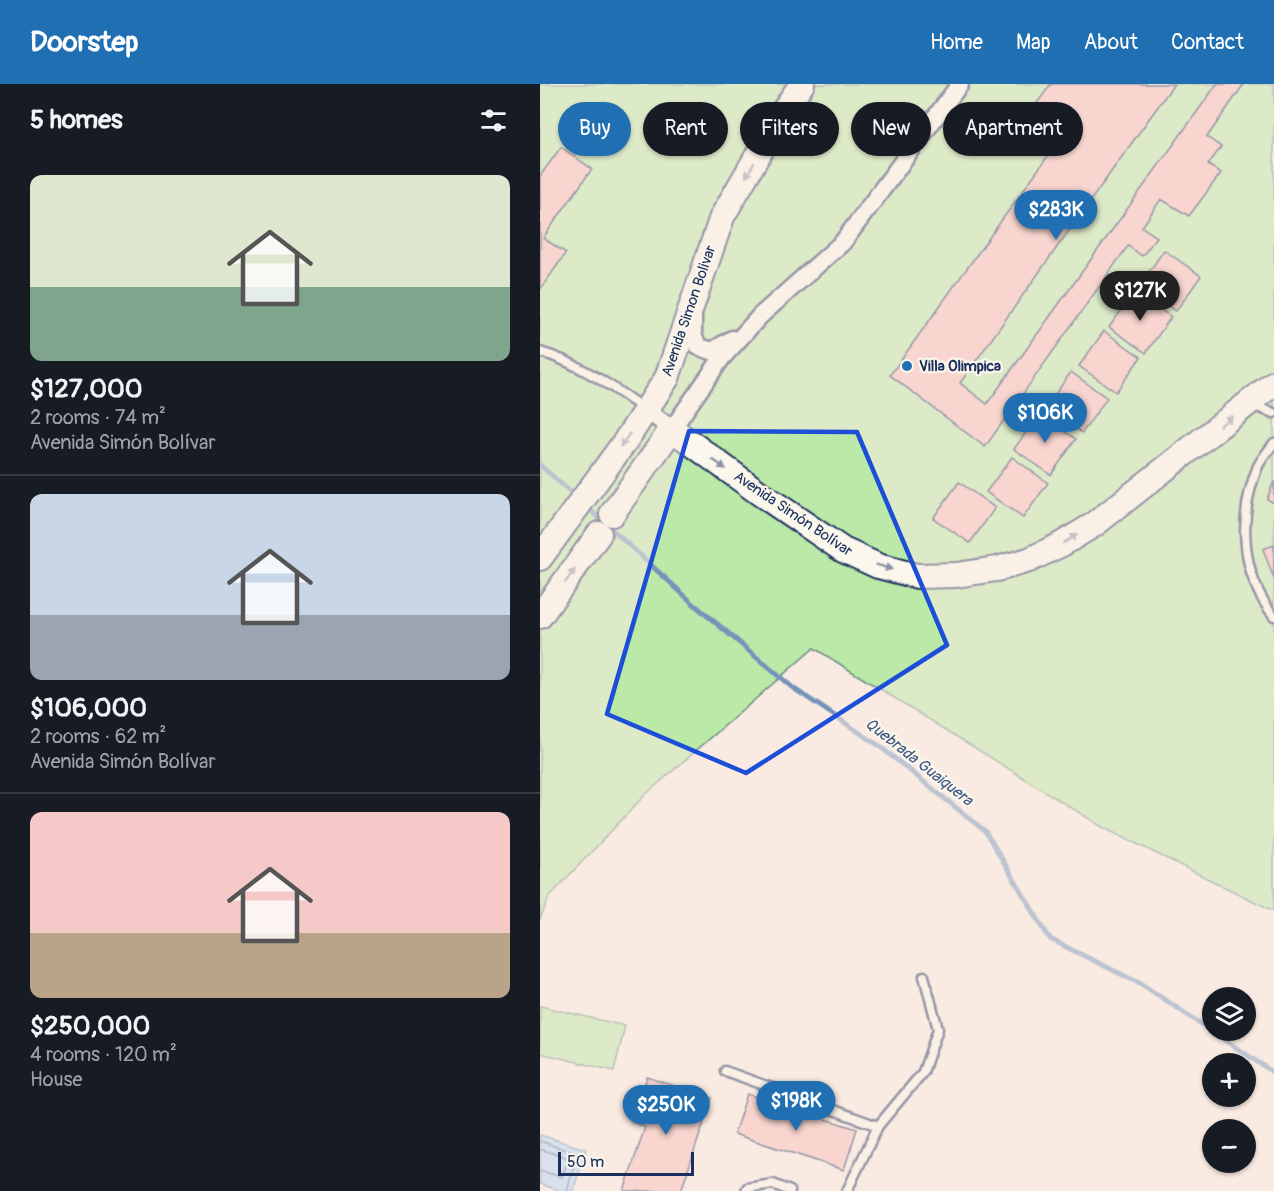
<!DOCTYPE html>
<meta charset="utf-8">
<style>
:root{--surface:#171b24;--page:#20242c;--text:#f1f3f6;--muted:#9ea1a6;--line:#363941;--accent:#1f6fb2}
body{margin:0;font-family:Pangolin,sans-serif;background:var(--page);color:var(--text);height:100vh;display:flex;flex-direction:column;font-size:22px;white-space:nowrap}
*{box-sizing:border-box;margin:0}
p{font-size:20px;color:var(--muted)}
.icon{flex:none;width:33px;height:33px;fill:none;stroke:currentColor;stroke-width:2;stroke-linecap:round;stroke-linejoin:round}
.map{position:relative;flex:1;overflow:hidden}
.sheet{display:flex;flex-direction:column;background:var(--surface);width:540px}
.sheet>*{flex:none}
.hud{position:absolute;left:18px;top:18px;width:570px;height:54px;display:flex;gap:12px}
.fabs{position:absolute;left:662px;top:903px;display:grid;gap:12px}
.fabs a{display:grid;place-items:center;width:54px;height:54px;border-radius:50%;background:var(--surface);box-shadow:0 2px 4px #0004;font-size:30px}
.scale{position:absolute;left:18px;bottom:15px;width:136px;box-sizing:border-box;padding-left:6px;border:3px solid #1b2f5e;border-top:0;font-size:16px;line-height:21px;white-space:nowrap;color:#1b2f5e;-webkit-text-stroke:4px #fbf7ec;paint-order:stroke}
.price{position:absolute;translate:-50% -51px;padding:0 14px;border-radius:21px;background:var(--accent);color:#fff;font-size:20px;line-height:39px;filter:drop-shadow(0 2px 3px #0008)}
.price::after{content:'';position:absolute;left:50%;top:36px;width:18px;height:14px;margin-left:-9px;background:inherit;clip-path:polygon(0 0,100% 0,50% 100%)}
.price.on{background:#222;color:#fff}
ul{padding:0;list-style:none}
li{display:grid;align-content:center;gap:12px;height:318px;padding:0 30px}
li+li{border-top:2px solid var(--line)}
li span{display:grid;place-items:center;height:186px;border-radius:12px;color:#555}
li>.icon{margin-inline-start:auto}
span .icon{width:108px;height:108px;fill:#fffc;stroke-width:1}
li b{font-size:26px}
h2{display:flex;justify-content:space-between;align-items:center;height:72px;padding:0 30px;font-size:26px}
.pill{padding:0 21px;border-radius:27px;background:var(--surface);box-shadow:0 2px 4px #0004;font-size:21px;line-height:54px}
.pill.on{background:var(--accent);color:#fff}
header{display:flex;align-items:center;gap:36px;box-sizing:border-box;height:84px;padding:0 30px;background:var(--accent);color:#fff}
header strong{font-size:28px}
nav{display:flex;gap:33px;margin-inline-start:auto;font-size:21px}
main{display:flex;flex:1;min-height:0}
.map>svg:first-child{display:block}
.green{fill:#bbe9a8;stroke:#6b8c83;stroke-width:1.5}
.water{fill:#b0d5f9;stroke:#7493bb;stroke-width:1.5}
.lines{fill:none;stroke-linecap:round;stroke-linejoin:round}
.shore{stroke:#57719c;stroke-width:1.5}
.stream{stroke:#7493bb;stroke-width:5}
.building{fill:#f7bbb9;stroke:#1b2f5e;stroke-width:1.5}
.lane-casing{stroke:#1b2f5e;stroke-width:13}
.street-casing{stroke:#1b2f5e;stroke-width:21}
.secondary-casing{stroke:#1b2f5e;stroke-width:28}
.lane{stroke:#fbf7ec;stroke-width:8}
.street{stroke:#fbf7ec;stroke-width:16}
.secondary{stroke:#fbf7ec;stroke-width:24}
.oneway{fill:#8b93a5}
.marked{fill:none;stroke:#1d4ed8;stroke-width:4.5;stroke-linejoin:round}
.poi-dot{fill:#1f6fb2;stroke:#fbf7ec;stroke-width:2}
.labels{text-anchor:middle;dominant-baseline:central;stroke-width:4.5;stroke-linejoin:round;paint-order:stroke}
.street-label{font-size:15px;fill:#1b2f5e;stroke:#fbf7ec}
.poi-label{font-size:15px;font-weight:bold;fill:#1b2f5e;stroke:#fbf7ec;text-anchor:start}
.water-label{font-size:16px;font-style:italic;fill:#405885;stroke:#fbf7ec}
</style>
<header>
<strong>Doorstep</strong>
<nav><a>Home</a><a>Map</a><a>About</a><a>Contact</a></nav>
</header>
<main>
<section class="sheet">
<h2>5 homes<svg class="icon" aria-label="filters" viewBox="0 0 24 24"><path d="M4 7h16M4 17h16"/><circle cx="9" cy="7" r="2"/><circle cx="15" cy="17" r="2"/></svg></h2>
<ul>
<li><span style="background:linear-gradient(#dfe7d0 60%,#7fa58c 0)"><svg class="icon" aria-label="home" viewBox="0 0 24 24"><path d="M3 11l9-7 9 7M6 9v11h12V9"/></svg></span><div><b>$127,000</b><p>2 rooms · 74 m²</p><p>Avenida Simón Bolívar</p></div></li>
<li><span style="background:linear-gradient(#c9d6e8 65%,#9aa5b1 0)"><svg class="icon" aria-label="home" viewBox="0 0 24 24"><path d="M3 11l9-7 9 7M6 9v11h12V9"/></svg></span><div><b>$106,000</b><p>2 rooms · 62 m²</p><p>Avenida Simón Bolívar</p></div></li>
<li><span style="background:linear-gradient(#f6c9c9 65%,#b9a48a 0)"><svg class="icon" aria-label="home" viewBox="0 0 24 24"><path d="M3 11l9-7 9 7M6 9v11h12V9"/></svg></span><div><b>$250,000</b><p>4 rooms · 120 m²</p><p>House</p></div></li>
</ul>
</section>
<div class="map">
<svg width="734" height="1107" viewBox="0 0 734 1107">
<rect width="100%" height="100%" fill="#faebe2"/>
<filter id="ink" filterUnits="userSpaceOnUse"><feTurbulence type="fractalNoise" baseFrequency=".0167" numOctaves="2"/><feDisplacementMap in="SourceGraphic" scale="12" xChannelSelector="R" yChannelSelector="G"/><feConvolveMatrix kernelMatrix="1 2 1 2 8 2 1 2 1" color-interpolation-filters="sRGB"/></filter>
<g filter="url(#ink)">
<g class="green">
<polygon points="0,0 734,0 734,827 564,744 274,564 105,711 9,813 0,836"/>
<polygon points="0,922 85,942 74,987 0,969"/>
</g>
<polygon class="water" points="0,1051 46,1065 33,1107 21,1107 0,1100"/>
<g class="lines">
<g class="shore">
<polyline points="0,1057 37,1070 27,1107"/>
<polyline points="0,1065 26,1073 28,1076 22,1093 0,1087"/>
</g>
<g class="stream">
<polyline points="0,381 37,414"/>
<polyline points="46,422 156,522 253,604 338,661 445,747 510,855 603,901 734,989"/>
</g>
</g>
<g class="building">
<polygon points="511,0 634,0 420,299 447,320 677,0 704,0 667,53 681,63 668,81 681,89 649,132 621,115 602,143 617,153 602,172 588,162 445,363 350,291 523,51 492,26"/>
<polygon points="21,63 52,85 3,154 26,169 0,206 0,92"/>
<polygon points="624,166 661,192 636,227 599,202"/>
<polygon points="595,208 631,233 606,269 569,243"/>
<polygon points="564,247 601,273 576,308 539,282"/>
<polygon points="531,288 567,314 542,349 506,323"/>
<polygon points="499,330 536,355 511,391 474,365"/>
<polygon points="472,373 508,399 483,434 446,408"/>
<polygon points="734,397 734,419 727,415"/>
<polygon points="419,398 455,424 430,459 393,434"/>
<polygon points="734,461 734,495 723,465"/>
<polygon points="107,993 172,1014 141,1107 84,1107 105,1043 92,1038"/>
<polygon points="207,1010 317,1045 304,1086 194,1050"/>
</g>
<g class="lines">
<defs>
<g id="lane">
<path d="M0,268c37,10 73,35 104,57"/>
<polyline points="711,321 734,329"/>
<path d="M734,359c-5,7 -12,15 -16,23 -20,49 -18,108 16,150"/>
<polyline points="185,987 338,1042"/>
<polyline points="206,1107 207,1104 233,1100 250,1107"/>
<polyline points="307,1107 338,1042 383,988 398,945 384,892"/>
</g>
<g id="street">
<polyline points="153,231 153,252 159,263 172,267 192,255"/>
<polyline points="106,326 132,345 181,275 220,232 303,158 420,0"/>
</g>
<g id="secondary">
<polyline points="72,430 132,345 218,408 303,466 338,482 377,492 416,491 457,485 489,476 522,460 555,440 734,299"/>
<polyline points="0,474 84,359 127,294 182,133 244,26 262,0"/>
<polyline points="0,532 59,450"/>
</g>
</defs>
<use href="#lane" class="lane-casing"/>
<use href="#street" class="street-casing"/>
<use href="#secondary" class="secondary-casing"/>
<use href="#lane" class="lane"/>
<use href="#street" class="street"/>
<use href="#secondary" class="secondary"/>
</g>
<defs><path id="oneway-solid" d="M-6-.8H1V-3.2L6.5 0L1 3.2V.8H-6Z" transform="scale(1.5)"/></defs>
<g class="oneway">
<use href="#oneway-solid" transform="translate(210 86) rotate(120)"/>
<use href="#oneway-solid" transform="translate(686 337) rotate(-38)"/>
<use href="#oneway-solid" transform="translate(85 356) rotate(125)"/>
<use href="#oneway-solid" transform="translate(179 380) rotate(36)"/>
<use href="#oneway-solid" transform="translate(530 455) rotate(-31)"/>
<use href="#oneway-solid" transform="translate(344 483) rotate(17)"/>
<use href="#oneway-solid" transform="translate(30 492) rotate(-54)"/>
</g>
</g>
<path d="M0 0H734V1107H0ZM149,347l168,1 90,213 -201,128 -139,-59z" fill="#faebe2" fill-opacity=".55" fill-rule="evenodd"/>
<path class="marked" d="M149,347l168,1 90,213 -201,128 -139,-59z"/>
<circle class="poi-dot" cx="367" cy="282" r="6"/>
<g class="labels">
<g class="street-label">
<text transform="translate(149 227) rotate(-71)">Avenida Simon Bolivar</text>
<text transform="translate(253 430) rotate(34)">Avenida Simón Bolívar</text>
</g>
<g class="poi-label">
<text x="379" y="282">Villa Olimpica</text>
</g>
<g class="water-label">
<text transform="translate(379 678) rotate(38)">Quebrada Guaiquera</text>
</g>
</g>
</svg>
<div class="fabs">
<a><svg class="icon" aria-label="layers" viewBox="0 0 24 24"><path d="M12 4l9 5-9 5-9-5zM3 14l9 5 9-5"/></svg></a>
<a>+</a>
<a>−</a>
</div>
<div class="scale">50 m</div>
<b class="price" style="left:516px;top:157px">$283K</b>
<b class="price on" style="left:600px;top:238px">$127K</b>
<b class="price" style="left:505px;top:360px">$106K</b>
<b class="price" style="left:256px;top:1048px">$198K</b>
<b class="price" style="left:126px;top:1052px">$250K</b>
<div class="hud">
<a class="pill on">Buy</a>
<a class="pill">Rent</a>
<a class="pill">Filters</a>
<a class="pill">New</a>
<a class="pill">Apartment</a>
</div>
</div>
</main>
